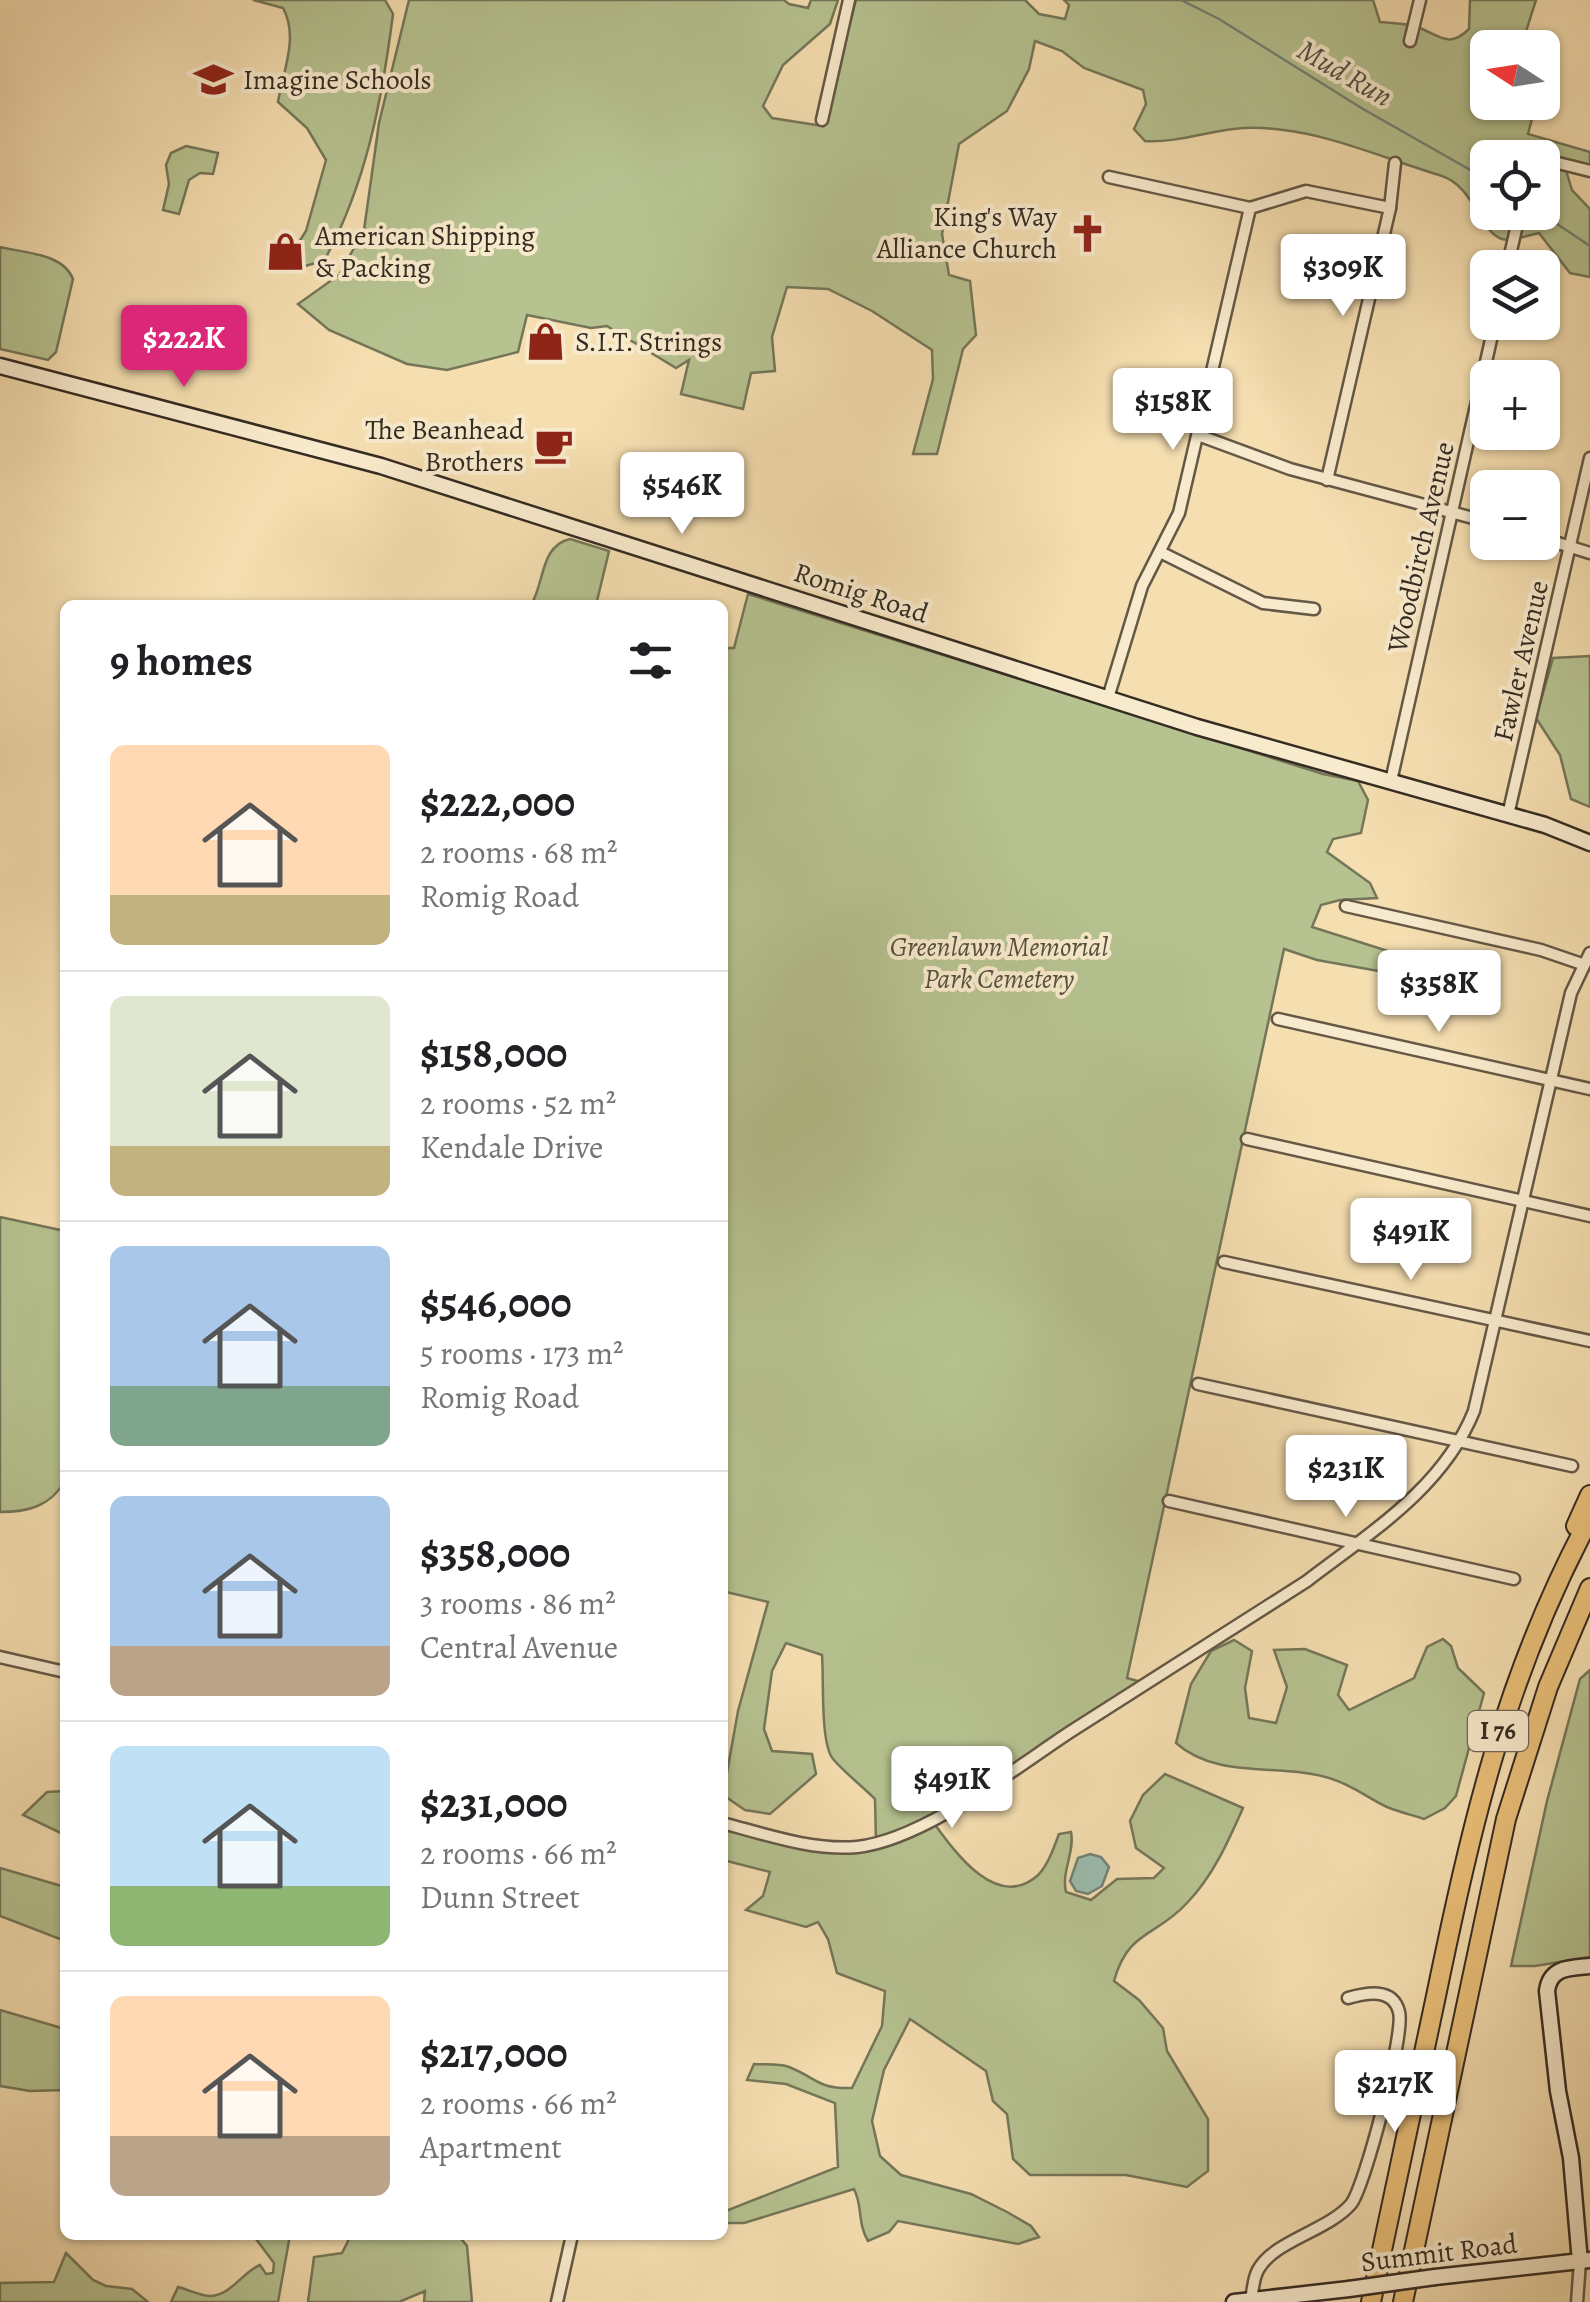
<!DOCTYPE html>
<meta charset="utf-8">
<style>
:root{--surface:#fff;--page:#f2f2f2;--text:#202124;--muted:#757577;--line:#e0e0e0;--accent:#db2777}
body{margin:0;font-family:Alegreya,serif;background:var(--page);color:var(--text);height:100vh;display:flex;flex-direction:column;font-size:38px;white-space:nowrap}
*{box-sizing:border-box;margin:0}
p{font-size:32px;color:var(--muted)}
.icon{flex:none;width:55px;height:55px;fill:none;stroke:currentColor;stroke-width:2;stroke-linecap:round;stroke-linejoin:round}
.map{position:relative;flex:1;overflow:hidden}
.details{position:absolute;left:60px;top:600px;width:668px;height:1640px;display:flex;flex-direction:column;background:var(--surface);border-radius:15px;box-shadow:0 2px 8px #0004}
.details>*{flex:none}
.needle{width:65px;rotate:282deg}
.controls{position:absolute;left:1470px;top:30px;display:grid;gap:20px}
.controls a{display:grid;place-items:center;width:90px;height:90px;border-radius:15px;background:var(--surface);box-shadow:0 2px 8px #0004;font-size:50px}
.price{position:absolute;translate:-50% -85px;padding:0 22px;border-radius:10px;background:#fff;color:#222;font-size:32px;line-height:65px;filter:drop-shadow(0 2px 5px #0008)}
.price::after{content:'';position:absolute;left:50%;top:60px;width:30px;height:22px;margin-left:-15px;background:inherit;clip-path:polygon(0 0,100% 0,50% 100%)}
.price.current{background:var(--accent);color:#fff}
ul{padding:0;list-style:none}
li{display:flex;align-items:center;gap:30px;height:250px;padding:0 50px}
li+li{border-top:2px solid var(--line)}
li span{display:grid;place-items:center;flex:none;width:280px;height:200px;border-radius:15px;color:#555}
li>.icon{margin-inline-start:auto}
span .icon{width:120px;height:120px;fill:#fffc;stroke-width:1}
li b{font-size:42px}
h2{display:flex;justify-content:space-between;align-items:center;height:120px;padding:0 50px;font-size:42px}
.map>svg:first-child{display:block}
.green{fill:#b6c290;stroke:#757659;stroke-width:2.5;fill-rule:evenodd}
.water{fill:#9cbcaf;stroke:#728277;stroke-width:2.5}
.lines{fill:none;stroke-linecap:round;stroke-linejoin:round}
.stream{stroke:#728277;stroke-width:2.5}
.street-casing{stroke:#645846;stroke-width:15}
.secondary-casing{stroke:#342b22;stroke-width:19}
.highway-casing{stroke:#342b22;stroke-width:22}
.street{stroke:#f8eacc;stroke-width:10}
.secondary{stroke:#f8eacc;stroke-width:14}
.highway{stroke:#eabf78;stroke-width:18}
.secondary-bridge-casing{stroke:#342b22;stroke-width:19;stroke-linecap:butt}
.secondary-bridge{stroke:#f8eacc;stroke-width:14}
.labels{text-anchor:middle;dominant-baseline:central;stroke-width:8;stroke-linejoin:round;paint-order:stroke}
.shield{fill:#f8eacc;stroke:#6f6455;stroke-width:2.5}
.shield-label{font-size:25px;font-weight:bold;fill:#342b22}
.poi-label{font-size:28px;fill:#342b22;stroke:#f8eacc;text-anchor:start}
.street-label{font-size:28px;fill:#342b22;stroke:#f8eacc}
.park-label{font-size:28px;font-style:italic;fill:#54513e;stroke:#f8eacc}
.water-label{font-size:30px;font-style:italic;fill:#4e4f45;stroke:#f8eacc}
</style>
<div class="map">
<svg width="1590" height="2302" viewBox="0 0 1590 2302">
<rect width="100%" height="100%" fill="#f5deb0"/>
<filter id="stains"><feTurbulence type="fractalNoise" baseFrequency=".002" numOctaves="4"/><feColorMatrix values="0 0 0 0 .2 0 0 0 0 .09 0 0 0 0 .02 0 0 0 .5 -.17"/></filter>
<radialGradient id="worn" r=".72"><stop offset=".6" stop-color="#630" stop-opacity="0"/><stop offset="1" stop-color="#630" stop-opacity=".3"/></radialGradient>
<g class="green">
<path d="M253,0h132l8,14c-11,86 -27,171 -69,247l-23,6 -7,-9 3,-13 9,-14 20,-71 -19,-32 -29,-26c5,-31 21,-65 5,-94z"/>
<path d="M409,0h375l5,4 19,4 3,-8h27l-8,24 -47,41 -20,41 9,12 51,8 33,-126h169l14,14 26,5 4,-14 -5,-5h309l7,22c11,1 24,1 35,4 23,8 33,24 54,3l1,-29h66l-15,47 -33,1v54l48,1 -8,31 62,18v19l-26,-7 8,26 18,19v68l-20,-4 -31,-40c-11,2 -27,9 -37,6 -23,-7 -27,-54 -63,-64 -63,-19 -128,-50 -195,-47 -34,2 -65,15 -99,13l-11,-12 12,-25 -3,-14 -59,-22 -22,-17 -27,-10 -6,28 -22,42 -48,33 -17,90 7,41 21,6 6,54 -13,14 -26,105h-24l20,-75 -1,-29 -60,-39 -44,-22 -41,-2 -15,50 3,34 -24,2 -8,36 -62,-15 8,-34 -13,8 -69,-42 -16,2 -64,-13 -9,37 -71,18 -40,-6 -78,-34 -31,-26 41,-29 25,-45 15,-107zM1488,158h54v54h-54z"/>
<polygon points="186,146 218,153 213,174 200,173 189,180 179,214 163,210 169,184 166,165 171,153"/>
<path d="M0,247c24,6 63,6 73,32l-17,73 -8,8 -48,-11z"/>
<path d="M570,539l39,12 -13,54h-65c14,-23 9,-59 39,-66z"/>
<path d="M748,594l575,180 35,7 10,19 -7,33 -28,6 -6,13 43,31 7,15 -37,2 -19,5 -9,22 79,25 4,22 -78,-14 -33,-11 -157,729 21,6 -217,135c21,29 64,93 106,57 11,-10 17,-29 22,-42l12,-2c4,20 -10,40 -5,60l25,8 26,-21 37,-1 10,-10 -28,-20 -6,-27 13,-26 22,-21 78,34c-15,34 -30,68 -56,95 -31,34 -59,27 -73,78l25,19 24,28 4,23 41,68v52l-21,16 -61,-12h-96l-17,-16 -6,-45 -14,-13 -7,-30 -76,-52 -26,51 -12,51 8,35 21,19 70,19 36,18 24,14 8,11 -21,7 -120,-23 -9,11 -21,9c-11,-19 -5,-34 -14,-52l-110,34h-21v-11l115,-45 -3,-64 -49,-19 -39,-4 7,-16c11,1 25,-1 35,3 28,11 28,22 63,21l30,-62 3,-35 -48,-18 -9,-34 -10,-17 -12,5 -60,-17 17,-14 7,-24 -47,-12v-37l92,22 61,-3 -1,-43c-13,-13 -30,-26 -42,-40 -13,-16 -9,-80 -11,-104l-36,-12 -14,28 -8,58 8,22 40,3 4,20 -46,40 -25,-4 -22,-15 15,-84 30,-109 -46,-11v-943h12z"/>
<polygon points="1590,656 1590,807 1571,799 1560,755 1536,718 1553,658"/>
<path d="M0,1217l65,14v250c-15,26 -38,31 -65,31z"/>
<path d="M1443,1639l8,7 7,22 26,25 -28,103 -11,12 -21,11c-12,-4 -25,-7 -37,-12 -19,-9 -35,-22 -55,-28 -50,-17 -113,2 -156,-36l15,-59 20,-33 23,-11 18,11 -7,37 4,30 27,5 11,-36 -13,-37 31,-1 42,16 -9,30 11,15 65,-32 13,-31z"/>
<polygon points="1590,1670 1590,1957 1535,1966 1511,1966 1547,1801 1580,1679"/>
<polygon points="65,1791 65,1835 23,1815 47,1792"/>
<polygon points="0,1868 65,1887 65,1941 0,1916"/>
<polygon points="0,2010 65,2029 65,2090 30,2091 0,2086"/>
<path d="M253,2235h37l-12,67h-107l7,-15c9,2 23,9 32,9 20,0 33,-24 50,-31l6,9 7,-1 1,-10z"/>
<polygon points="351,2235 458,2235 467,2246 472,2302 424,2302 425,2291 399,2302 308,2302 314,2257 342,2253"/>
<polygon points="66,2253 93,2280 106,2286 132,2289 148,2302 0,2302 0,2283 54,2282"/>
</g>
<polygon class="water" points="1090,1854 1101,1857 1109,1867 1102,1886 1088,1894 1076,1891 1070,1881 1078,1858"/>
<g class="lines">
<g class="stream">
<polyline points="1181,0 1219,19 1363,109 1488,180"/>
<polyline points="1539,212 1590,246"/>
</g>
<defs>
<g id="street">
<polyline points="1410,41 1420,0"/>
<polyline points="822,120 849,0"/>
<polyline points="1542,163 1554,162 1590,171"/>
<polyline points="1109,177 1250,208 1306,191 1390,208"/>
<polyline points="1507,268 1520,212"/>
<polyline points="1198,435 1290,469 1488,522"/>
<polyline points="1327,480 1390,208 1395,163"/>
<polyline points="1542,538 1590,553"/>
<polyline points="1160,552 1263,603 1314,609"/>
<polyline points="1108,698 1142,586 1179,513 1250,208"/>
<polyline points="1391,781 1495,322"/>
<polyline points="1508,815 1590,458"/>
<polyline points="1346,906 1541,950 1582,964"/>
<polyline points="1278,1019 1590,1089"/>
<polyline points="1247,1139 1590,1216"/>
<polyline points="1224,1262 1590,1341"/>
<polyline points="1198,1384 1572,1466"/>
<polyline points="1169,1501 1514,1579"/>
<polyline points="0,1657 65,1672"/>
<path d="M722,1823c43,11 90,28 135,24 66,-7 157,-78 213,-115 79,-51 158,-100 237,-151 64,-49 136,-93 167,-170l97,-418 19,-40"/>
<path d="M1251,2300c2,-10 2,-21 7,-30 15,-29 70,-39 93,-66 14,-17 54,-172 48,-192 -6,-25 -33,-19 -51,-14"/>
<polyline points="557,2302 572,2235"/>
<polyline points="1577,2302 1580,2262"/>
</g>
<g id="secondary">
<polyline points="0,366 381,466 1197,727 1545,825 1590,843"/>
<path d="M1580,2262l-9,-104 -13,-67 -11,-100c3,-24 22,-23 43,-25"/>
<polyline points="1435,2277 1590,2260"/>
<polyline points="1234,2302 1349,2289"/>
</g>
<g id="highway">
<polyline points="1576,1526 1590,1495"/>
<path d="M1371,2302c22,-102 43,-204 65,-306 36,-173 69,-320 154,-478"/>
<polyline points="1403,2302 1506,1819 1548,1687 1590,1588"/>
</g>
</defs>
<use href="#street" class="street-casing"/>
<use href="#secondary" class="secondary-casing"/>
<use href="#highway" class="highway-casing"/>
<use href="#street" class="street"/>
<use href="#secondary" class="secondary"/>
<use href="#highway" class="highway"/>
<defs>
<polyline id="secondary-bridge" points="1349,2289 1435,2277"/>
</defs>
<use href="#secondary-bridge" class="secondary-bridge-casing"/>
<use href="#secondary-bridge" class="secondary-bridge"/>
</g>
<defs>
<symbol id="school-bare" viewBox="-9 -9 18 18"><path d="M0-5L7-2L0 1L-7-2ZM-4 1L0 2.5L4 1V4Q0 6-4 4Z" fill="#8f2418" stroke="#f8eacc" stroke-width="2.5" paint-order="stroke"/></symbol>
<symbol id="church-bare" viewBox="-9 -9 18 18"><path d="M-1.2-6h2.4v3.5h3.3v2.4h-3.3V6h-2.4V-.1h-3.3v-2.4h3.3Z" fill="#8f2418" stroke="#f8eacc" stroke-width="2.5" paint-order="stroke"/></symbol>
<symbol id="shop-bare" viewBox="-9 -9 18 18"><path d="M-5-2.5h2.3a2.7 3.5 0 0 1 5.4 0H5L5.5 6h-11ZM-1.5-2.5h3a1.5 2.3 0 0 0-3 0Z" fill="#8f2418" stroke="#f8eacc" stroke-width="2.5" paint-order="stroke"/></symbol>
<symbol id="cafe-bare" viewBox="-9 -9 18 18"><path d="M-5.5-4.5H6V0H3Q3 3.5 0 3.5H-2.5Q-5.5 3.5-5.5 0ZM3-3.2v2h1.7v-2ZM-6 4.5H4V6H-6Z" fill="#8f2418" stroke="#f8eacc" stroke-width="2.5" paint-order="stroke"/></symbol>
</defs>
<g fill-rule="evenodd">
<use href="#school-bare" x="186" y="52" width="55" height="55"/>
<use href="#church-bare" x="1060" y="206" width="55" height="55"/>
<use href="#shop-bare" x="258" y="224" width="55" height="55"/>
<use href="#shop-bare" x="518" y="314" width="55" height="55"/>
<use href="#cafe-bare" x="526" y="418" width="55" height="55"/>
</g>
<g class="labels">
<rect class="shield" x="1468" y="1711" width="60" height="40" rx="8"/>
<g class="shield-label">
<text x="1498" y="1731">I 76</text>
</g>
<g class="poi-label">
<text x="243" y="80">Imagine Schools</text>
<text x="1057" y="217" text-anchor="end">King's Way<tspan x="1057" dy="32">Alliance Church</tspan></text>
<text x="315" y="236">American Shipping<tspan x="315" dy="32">&amp; Packing</tspan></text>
<text x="575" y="342">S.I.T. Strings</text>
<text x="524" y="430" text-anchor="end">The Beanhead<tspan x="524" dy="32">Brothers</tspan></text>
</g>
<g class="street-label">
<text transform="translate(1421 547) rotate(-77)">Woodbirch Avenue</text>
<text transform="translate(861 593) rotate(18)">Romig Road</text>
<text transform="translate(1521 661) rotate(-77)">Fawler Avenue</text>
<text transform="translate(1439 2253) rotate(-7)">Summit Road</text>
</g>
<g class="park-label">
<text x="999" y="947">Greenlawn Memorial<tspan x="999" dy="32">Park Cemetery</tspan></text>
</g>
<g class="water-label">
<text transform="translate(1345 73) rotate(30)">Mud Run</text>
</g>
</g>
<rect width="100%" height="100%" filter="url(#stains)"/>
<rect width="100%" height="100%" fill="url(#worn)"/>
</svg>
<div class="controls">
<a><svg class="needle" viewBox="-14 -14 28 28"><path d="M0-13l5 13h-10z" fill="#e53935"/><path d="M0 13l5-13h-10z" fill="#757577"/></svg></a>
<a><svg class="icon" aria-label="locate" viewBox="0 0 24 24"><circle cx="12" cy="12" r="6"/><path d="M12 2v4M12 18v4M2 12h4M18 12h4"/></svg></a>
<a><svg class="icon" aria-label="layers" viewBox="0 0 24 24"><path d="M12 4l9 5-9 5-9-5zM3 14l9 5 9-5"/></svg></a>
<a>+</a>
<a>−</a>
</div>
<b class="price" style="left:1343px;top:319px">$309K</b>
<b class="price current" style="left:184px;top:390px">$222K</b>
<b class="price" style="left:1173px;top:453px">$158K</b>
<b class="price" style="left:682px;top:537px">$546K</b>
<b class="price" style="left:1439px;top:1035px">$358K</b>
<b class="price" style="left:1411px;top:1283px">$491K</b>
<b class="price" style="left:1346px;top:1520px">$231K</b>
<b class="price" style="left:952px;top:1831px">$491K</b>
<b class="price" style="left:1395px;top:2135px">$217K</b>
<section class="details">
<h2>9 homes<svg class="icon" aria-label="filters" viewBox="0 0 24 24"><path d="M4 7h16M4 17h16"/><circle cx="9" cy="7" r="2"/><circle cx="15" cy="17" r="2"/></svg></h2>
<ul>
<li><span style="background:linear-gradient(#ffd9b3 75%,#c2b280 0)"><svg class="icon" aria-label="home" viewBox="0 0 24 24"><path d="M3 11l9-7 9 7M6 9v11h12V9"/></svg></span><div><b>$222,000</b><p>2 rooms · 68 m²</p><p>Romig Road</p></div></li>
<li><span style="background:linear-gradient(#dfe7d0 75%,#c2b280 0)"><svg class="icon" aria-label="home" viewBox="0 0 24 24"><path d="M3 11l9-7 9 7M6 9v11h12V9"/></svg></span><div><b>$158,000</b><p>2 rooms · 52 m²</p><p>Kendale Drive</p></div></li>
<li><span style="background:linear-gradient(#a9c7e8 70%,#7fa58c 0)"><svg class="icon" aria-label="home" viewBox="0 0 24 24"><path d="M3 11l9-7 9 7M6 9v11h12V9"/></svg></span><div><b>$546,000</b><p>5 rooms · 173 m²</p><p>Romig Road</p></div></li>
<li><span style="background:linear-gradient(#a9c7e8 75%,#b9a48a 0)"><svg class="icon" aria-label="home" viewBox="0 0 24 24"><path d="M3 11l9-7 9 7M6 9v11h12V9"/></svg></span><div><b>$358,000</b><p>3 rooms · 86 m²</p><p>Central Avenue</p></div></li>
<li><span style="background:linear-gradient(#bfe0f5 70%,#8fb573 0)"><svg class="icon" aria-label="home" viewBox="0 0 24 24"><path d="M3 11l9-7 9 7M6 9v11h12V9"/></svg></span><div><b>$231,000</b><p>2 rooms · 66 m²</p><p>Dunn Street</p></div></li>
<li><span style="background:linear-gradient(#ffd9b3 70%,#b9a48a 0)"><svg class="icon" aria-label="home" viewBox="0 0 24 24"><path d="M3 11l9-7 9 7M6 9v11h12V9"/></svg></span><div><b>$217,000</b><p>2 rooms · 66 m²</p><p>Apartment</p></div></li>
</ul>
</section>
</div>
